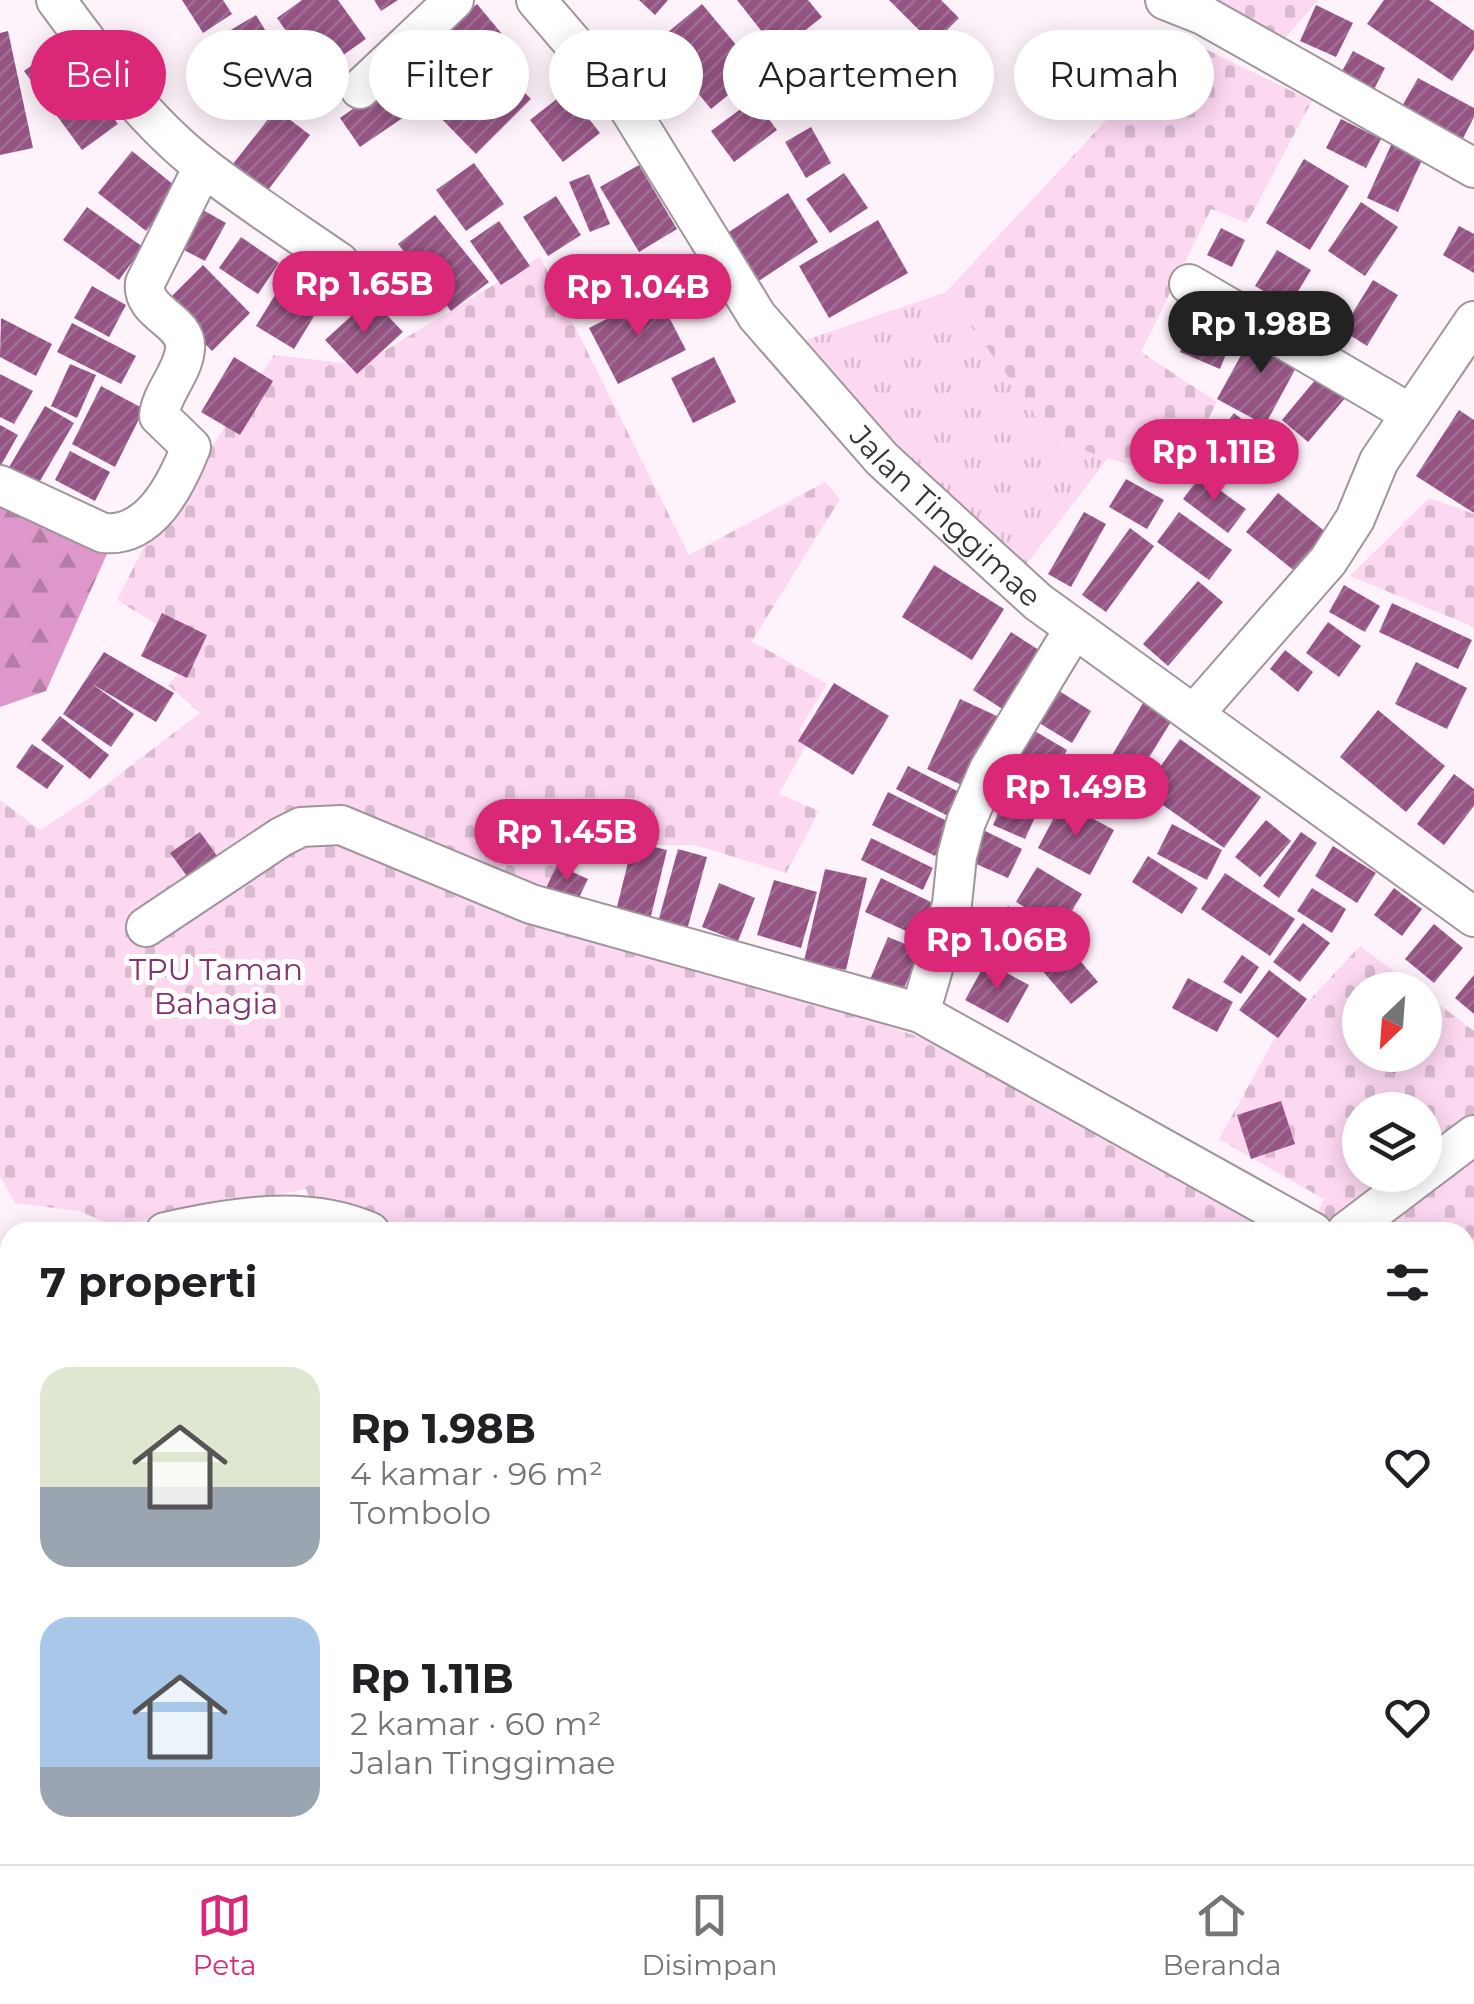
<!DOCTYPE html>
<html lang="id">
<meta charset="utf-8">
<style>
:root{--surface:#fff;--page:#f6f6f6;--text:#202124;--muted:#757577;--line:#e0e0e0;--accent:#db2777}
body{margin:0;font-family:Montserrat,sans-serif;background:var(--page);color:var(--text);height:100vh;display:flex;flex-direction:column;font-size:38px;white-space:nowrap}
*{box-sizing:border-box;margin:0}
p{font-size:32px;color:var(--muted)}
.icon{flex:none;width:55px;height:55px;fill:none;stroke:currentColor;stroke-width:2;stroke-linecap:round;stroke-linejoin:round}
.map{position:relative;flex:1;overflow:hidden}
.side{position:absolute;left:0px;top:1222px;width:1475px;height:642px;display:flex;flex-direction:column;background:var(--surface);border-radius:30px 30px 0 0;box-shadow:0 5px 25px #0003}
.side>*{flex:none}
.guide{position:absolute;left:30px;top:30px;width:1415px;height:90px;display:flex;gap:20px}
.needle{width:65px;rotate:205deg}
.buttons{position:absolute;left:1342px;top:972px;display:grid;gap:20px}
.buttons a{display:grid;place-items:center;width:100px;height:100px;border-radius:50%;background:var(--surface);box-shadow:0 5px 25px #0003;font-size:50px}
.price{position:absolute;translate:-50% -85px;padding:0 22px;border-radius:35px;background:var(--accent);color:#fff;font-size:32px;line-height:65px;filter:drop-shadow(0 2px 5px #0008)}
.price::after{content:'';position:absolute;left:50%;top:60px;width:30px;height:22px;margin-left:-15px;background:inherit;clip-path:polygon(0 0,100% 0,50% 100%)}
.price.selected{background:#222;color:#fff}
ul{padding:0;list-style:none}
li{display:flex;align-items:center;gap:30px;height:250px;padding:0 40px}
li span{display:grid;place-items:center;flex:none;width:280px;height:200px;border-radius:30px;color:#555}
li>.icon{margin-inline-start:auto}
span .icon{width:120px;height:120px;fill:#fffc;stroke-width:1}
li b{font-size:42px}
h2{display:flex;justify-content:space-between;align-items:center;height:120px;padding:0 40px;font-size:42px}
.tag{padding:0 35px;border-radius:45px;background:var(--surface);box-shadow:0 5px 25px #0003;font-size:35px;line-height:90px}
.tag.selected{background:var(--accent);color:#fff}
.menu{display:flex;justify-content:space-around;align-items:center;height:140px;border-top:2px solid var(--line);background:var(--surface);font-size:28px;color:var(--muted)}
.menu a{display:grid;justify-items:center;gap:5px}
.menu .selected{color:var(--accent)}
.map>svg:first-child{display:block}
.grass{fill:url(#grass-tufts)}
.forest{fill:url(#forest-firs)}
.cemetery{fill:url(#cemetery-stones);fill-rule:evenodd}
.building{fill:url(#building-hatch)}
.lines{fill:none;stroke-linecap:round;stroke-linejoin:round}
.minor-casing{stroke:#a0959c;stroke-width:42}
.minor{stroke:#fff;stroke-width:38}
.labels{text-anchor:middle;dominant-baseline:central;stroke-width:10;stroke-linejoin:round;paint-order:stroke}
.street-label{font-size:30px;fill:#363235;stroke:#fff}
.park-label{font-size:30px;fill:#833171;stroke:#fff}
</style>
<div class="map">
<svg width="1474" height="1864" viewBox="0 0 1474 1864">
<defs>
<pattern id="grass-tufts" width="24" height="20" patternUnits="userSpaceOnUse" patternTransform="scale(2.5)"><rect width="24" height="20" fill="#fcd8f1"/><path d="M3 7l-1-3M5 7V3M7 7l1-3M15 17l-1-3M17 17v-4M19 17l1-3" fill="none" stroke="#d9bacf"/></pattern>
<pattern id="forest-firs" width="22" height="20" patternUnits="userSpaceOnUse" patternTransform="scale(2.5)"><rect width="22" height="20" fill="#de97ca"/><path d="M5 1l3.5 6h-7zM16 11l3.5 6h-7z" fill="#b57ca5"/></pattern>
<pattern id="cemetery-stones" width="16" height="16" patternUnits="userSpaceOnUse" patternTransform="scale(2.5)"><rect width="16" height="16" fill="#fcd8f1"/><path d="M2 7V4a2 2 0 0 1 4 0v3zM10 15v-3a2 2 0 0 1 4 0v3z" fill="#d9bacf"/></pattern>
<pattern id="building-hatch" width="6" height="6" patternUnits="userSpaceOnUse" patternTransform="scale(2.5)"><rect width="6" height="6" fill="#955484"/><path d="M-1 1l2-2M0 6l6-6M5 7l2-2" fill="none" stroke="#a07094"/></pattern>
</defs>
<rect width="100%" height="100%" fill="#fff3fb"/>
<polygon class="grass" points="946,292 1055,441 1108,458 1025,566 902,460 803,341"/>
<polygon class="forest" points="0,498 110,547 46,691 0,707"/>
<g class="cemetery">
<polygon points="1195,0 1318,0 1280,44"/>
<polygon points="1183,38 1312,101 1247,223 1211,209 1141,352 1217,402 1176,480 1055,441 946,292"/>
<path d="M540,257l149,298 136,-73 15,17 -88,142 75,43 -27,46 9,10 -30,54 40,17 -33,62 -91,-28h-90l-72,49 253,97 180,62 343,178 15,-32 -105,-60 57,-103 84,-90 59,44h-59v65h65v-61l49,37v281l-9,-2v-78h-1143l-16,-43 -192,37 -35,-15 -64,-8 -15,-27v-376l40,30 46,-30 114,-87 -32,-28 30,-35 -81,-50 29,-57 128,-188 87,10zM1360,1110h65v65h-65z"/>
<polygon points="1429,498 1474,514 1474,627 1350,576"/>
<polygon points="452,1855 525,1855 526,1864 453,1864"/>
<polygon points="678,1855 812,1855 810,1864 704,1864"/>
</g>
<g class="building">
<polygon points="182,0 223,0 232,14 203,33"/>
<polygon points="302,0 338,0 366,39 316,74 277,18"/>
<polygon points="374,0 398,0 381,11"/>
<polygon points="639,0 668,0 655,15"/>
<polygon points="737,0 808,0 822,17 778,52"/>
<polygon points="889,0 941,0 959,18 933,44"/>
<polygon points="1384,0 1429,0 1474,31 1474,49 1452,81 1367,24"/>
<polygon points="477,4 502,34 436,85 412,55"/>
<polygon points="702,4 758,71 711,109 656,42"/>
<polygon points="1316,5 1353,23 1336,57 1300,41"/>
<polygon points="256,15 284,61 230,93 202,47"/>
<polygon points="8,31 33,148 0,155 0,33"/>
<polygon points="60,45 118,124 82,150 24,71"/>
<polygon points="1353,51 1385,68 1368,101 1335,84"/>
<polygon points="484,52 531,99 476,154 430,107"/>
<polygon points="896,65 921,87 903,108 878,86"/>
<polygon points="408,70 429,100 360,147 340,118"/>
<polygon points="1418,78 1474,108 1474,117 1457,150 1396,117"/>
<polygon points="567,91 600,133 563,162 530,120"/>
<polygon points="754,99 777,130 734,162 711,131"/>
<polygon points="276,109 310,135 268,190 233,164"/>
<polygon points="1341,119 1381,139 1366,168 1326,148"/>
<polygon points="811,127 831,163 806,178 785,142"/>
<polygon points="1392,143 1423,158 1398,212 1367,198"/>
<polygon points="132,151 180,190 146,231 98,193"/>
<polygon points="1304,159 1349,186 1310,250 1266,223"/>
<polygon points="474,163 504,204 466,231 436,190"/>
<polygon points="639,165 677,229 639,252 600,187"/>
<polygon points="844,173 868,208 830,233 806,199"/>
<polygon points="589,174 610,224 590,232 569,182"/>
<polygon points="788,193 818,242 757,282 726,234"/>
<polygon points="556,196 581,235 548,256 523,217"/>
<polygon points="1361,202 1398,227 1365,276 1328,251"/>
<polygon points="87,207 143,247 119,280 63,240"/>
<polygon points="203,210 226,223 205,261 182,249"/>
<polygon points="435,215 489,282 451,311 398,244"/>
<polygon points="878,220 908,273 829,318 799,266"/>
<polygon points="499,221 530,266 501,285 470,241"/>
<polygon points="1459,226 1474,234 1474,273 1443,255"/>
<polygon points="1221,228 1245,240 1232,267 1207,255"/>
<polygon points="241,237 279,263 258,294 219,268"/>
<polygon points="1277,250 1311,270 1289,306 1255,286"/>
<polygon points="203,265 250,313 212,351 165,303"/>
<polygon points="286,277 324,300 294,349 256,326"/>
<polygon points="1373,280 1398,295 1367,346 1342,330"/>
<polygon points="92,286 126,305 109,337 74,318"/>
<polygon points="657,294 686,350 618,384 589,328"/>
<polygon points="371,298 403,332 357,374 325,340"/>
<polygon points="1198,308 1238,324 1220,369 1180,352"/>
<polygon points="1,318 52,344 36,376 0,357"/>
<polygon points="72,323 136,356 121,384 57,352"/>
<polygon points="1256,328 1304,353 1265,425 1217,399"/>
<polygon points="234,357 273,381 240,435 201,412"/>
<polygon points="714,357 736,402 693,423 671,378"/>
<polygon points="70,364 96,375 77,418 51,406"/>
<polygon points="1325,368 1352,390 1308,442 1282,420"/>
<polygon points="0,374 33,391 14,424 0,417"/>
<polygon points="101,386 144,409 115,467 72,444"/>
<polygon points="45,406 74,423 37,486 8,469"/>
<polygon points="1459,410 1474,420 1474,513 1416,476"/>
<polygon points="1234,413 1294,461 1278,480 1219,433"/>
<polygon points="0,425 18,435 0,467"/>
<polygon points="70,451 110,472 95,501 55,480"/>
<polygon points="1200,476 1246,509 1228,533 1183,499"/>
<polygon points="1126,479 1164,500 1147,529 1109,507"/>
<polygon points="1278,493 1339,543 1307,581 1246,532"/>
<polygon points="1084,512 1106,524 1071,587 1048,574"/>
<polygon points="1179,512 1232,550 1209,580 1157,542"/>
<polygon points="1130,528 1154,546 1106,612 1082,595"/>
<polygon points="934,565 1004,609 972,660 902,617"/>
<polygon points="1198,581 1223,602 1168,666 1143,644"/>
<polygon points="1344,585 1380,606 1365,632 1329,612"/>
<polygon points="1392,603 1472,640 1458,669 1379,632"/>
<polygon points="162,613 207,635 187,678 141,656"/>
<polygon points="1328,622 1361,646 1339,677 1306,653"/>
<polygon points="1011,632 1045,654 1007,712 973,690"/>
<polygon points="1285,650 1313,672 1298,692 1270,669"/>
<polygon points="104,652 174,693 156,722 92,684 134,714 111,747 63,714"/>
<polygon points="1416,662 1467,688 1447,729 1395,704"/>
<polygon points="834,683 889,716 853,775 798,741"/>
<polygon points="1056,689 1091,711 1072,743 1036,721"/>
<polygon points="1146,698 1175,715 1139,774 1111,757"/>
<polygon points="960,699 999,717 966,787 927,769"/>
<polygon points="1378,710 1445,766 1406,812 1340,757"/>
<polygon points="60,716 109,755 90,779 41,740"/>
<polygon points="1033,730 1067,750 1039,798 1005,778"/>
<polygon points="1180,739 1261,797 1224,848 1143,791"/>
<polygon points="32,744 64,766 47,789 16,767"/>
<polygon points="908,766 959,792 948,816 896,789"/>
<polygon points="1454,774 1474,789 1474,806 1444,845 1417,824"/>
<polygon points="1009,788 1042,802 1025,839 993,825"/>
<polygon points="888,792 951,823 935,856 872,825"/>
<polygon points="1062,802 1114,830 1090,875 1038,848"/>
<polygon points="1266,820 1291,841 1260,877 1235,857"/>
<polygon points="1172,824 1222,850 1207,880 1157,854"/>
<polygon points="981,829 1022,849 1008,878 967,860"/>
<polygon points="200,832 222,863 192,883 170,853"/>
<polygon points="1301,832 1317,843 1279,898 1263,886"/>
<polygon points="871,838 933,868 923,890 861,860"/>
<polygon points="633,842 667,850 650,920 616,911"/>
<polygon points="1333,846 1376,873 1357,903 1315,876"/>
<polygon points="678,849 707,857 687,930 658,922"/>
<polygon points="1148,856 1198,888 1182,914 1132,882"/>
<polygon points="557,865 588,879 576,904 546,888"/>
<polygon points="1037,867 1082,894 1061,929 1016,902"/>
<polygon points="825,869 867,878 846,970 804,961"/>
<polygon points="1225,873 1295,919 1270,956 1201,909"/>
<polygon points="881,878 935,904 919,937 865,912"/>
<polygon points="774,880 817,892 801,948 757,935"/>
<polygon points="719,883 755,898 738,941 702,927"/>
<polygon points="1312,888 1346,909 1332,933 1297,911"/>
<polygon points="1394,888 1422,909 1402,936 1374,915"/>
<polygon points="1008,906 1039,930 1017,957 986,934"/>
<polygon points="1303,923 1330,943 1300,982 1273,962"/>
<polygon points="1434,924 1463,948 1434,983 1405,959"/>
<polygon points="1055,931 1098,982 1071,1004 1028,954"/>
<polygon points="888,937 920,950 901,996 869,982"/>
<polygon points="1242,955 1259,967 1241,994 1223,982"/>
<polygon points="986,962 1029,985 1008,1023 965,1000"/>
<polygon points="1269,970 1307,999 1278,1038 1239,1010"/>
<polygon points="1474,975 1474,1014 1455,998"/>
<polygon points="1188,978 1233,1002 1217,1032 1172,1008"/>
<polygon points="1362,1055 1405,1055 1395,1073"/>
<polygon points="1281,1101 1295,1144 1251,1159 1237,1115"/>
<polygon points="10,1313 10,1373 0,1378 0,1318"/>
<polygon points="1474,1390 1474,1424 1465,1420 1465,1408"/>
<polygon points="1465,1433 1474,1437 1474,1482 1465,1478"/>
<polygon points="5,1695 10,1701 10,1767 0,1774 0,1698"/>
<polygon points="1474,1726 1474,1817 1465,1830 1465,1739"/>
<polygon points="174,1855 202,1855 203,1864 176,1864"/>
<polygon points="213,1855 245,1855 246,1864 214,1864"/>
<polygon points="247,1855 294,1855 296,1864 249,1864"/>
<polygon points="344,1855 390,1855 393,1864 346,1864"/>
<polygon points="396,1855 436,1855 437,1864 398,1864"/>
<polygon points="690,1855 695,1855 707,1864 683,1864"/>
<polygon points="992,1855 1029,1855 1025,1864 988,1864"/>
<polygon points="1070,1855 1121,1855 1116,1864 1065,1864"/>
</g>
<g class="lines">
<defs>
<g id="minor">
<path d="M56,0c44,60 90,123 149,168 43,33 89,63 134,94"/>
<path id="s1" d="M536,0l92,107 129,209 125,143 156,143 436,315"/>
<polyline points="1165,0 1203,15 1474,168"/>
<polyline points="360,89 454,0"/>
<polyline points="1189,284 1411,414"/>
<path d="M0,485l103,48c47,5 73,-48 88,-86l-32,-31c2,-23 24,-43 26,-67 3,-29 -44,-35 -40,-66l58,-116"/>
<polyline points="1194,714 1328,561 1355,519 1379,461 1474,321"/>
<polyline points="146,927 281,837 301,827 341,825 531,904 920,1013 1313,1232"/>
<polyline points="920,1013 952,904 957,856 966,822 989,769 1074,629"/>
<polyline points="1425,1172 1474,1135"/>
<path d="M165,1232c67,-14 139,-29 205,0"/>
<polyline points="1346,1232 1421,1175"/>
<polyline points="0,1303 10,1298"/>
<polyline points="1465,1305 1474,1309"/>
<polyline points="0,1429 10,1451"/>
<polyline points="1465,1498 1474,1499"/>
<polyline points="1465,1608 1474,1594"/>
<polyline points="0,1662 10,1655"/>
<polyline points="1408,1855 1423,1864"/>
<polyline points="1295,1864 1301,1855"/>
</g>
</defs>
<use href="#minor" class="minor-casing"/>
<use href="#minor" class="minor"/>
</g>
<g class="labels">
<g class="street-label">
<text stroke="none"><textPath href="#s1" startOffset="662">Jalan Tinggimae</textPath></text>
</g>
<g class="park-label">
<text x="216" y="969">TPU Taman<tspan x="216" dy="34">Bahagia</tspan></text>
</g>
</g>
</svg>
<div class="buttons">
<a><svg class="needle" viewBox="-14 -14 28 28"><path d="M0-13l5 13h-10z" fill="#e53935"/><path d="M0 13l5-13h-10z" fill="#757577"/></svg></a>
<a><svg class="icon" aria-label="layers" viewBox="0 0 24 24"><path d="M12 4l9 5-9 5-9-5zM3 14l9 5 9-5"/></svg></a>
</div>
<b class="price" style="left:364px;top:336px">Rp 1.65B</b>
<b class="price" style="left:638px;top:339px">Rp 1.04B</b>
<b class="price selected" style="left:1261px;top:376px">Rp 1.98B</b>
<b class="price" style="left:1214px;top:504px">Rp 1.11B</b>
<b class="price" style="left:1076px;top:839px">Rp 1.49B</b>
<b class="price" style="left:567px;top:884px">Rp 1.45B</b>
<b class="price" style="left:997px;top:992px">Rp 1.06B</b>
<div class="guide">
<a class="tag selected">Beli</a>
<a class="tag">Sewa</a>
<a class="tag">Filter</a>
<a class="tag">Baru</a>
<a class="tag">Apartemen</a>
<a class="tag">Rumah</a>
</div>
<section class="side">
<h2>7 properti<svg class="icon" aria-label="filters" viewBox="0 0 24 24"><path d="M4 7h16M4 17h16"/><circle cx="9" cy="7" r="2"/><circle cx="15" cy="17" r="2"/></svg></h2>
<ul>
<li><span style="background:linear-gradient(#dfe7d0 60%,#9aa5b1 0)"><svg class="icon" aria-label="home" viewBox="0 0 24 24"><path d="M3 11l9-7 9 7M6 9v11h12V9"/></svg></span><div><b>Rp 1.98B</b><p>4 kamar · 96 m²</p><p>Tombolo</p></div><svg class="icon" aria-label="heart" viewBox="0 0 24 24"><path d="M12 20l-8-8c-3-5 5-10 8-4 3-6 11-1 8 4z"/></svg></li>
<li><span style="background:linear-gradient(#a9c7e8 75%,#9aa5b1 0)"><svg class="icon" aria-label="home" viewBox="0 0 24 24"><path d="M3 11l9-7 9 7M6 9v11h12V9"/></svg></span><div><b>Rp 1.11B</b><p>2 kamar · 60 m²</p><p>Jalan Tinggimae</p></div><svg class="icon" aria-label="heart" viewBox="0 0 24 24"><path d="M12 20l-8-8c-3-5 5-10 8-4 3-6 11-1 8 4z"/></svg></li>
</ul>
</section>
</div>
<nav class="menu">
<a class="selected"><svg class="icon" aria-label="map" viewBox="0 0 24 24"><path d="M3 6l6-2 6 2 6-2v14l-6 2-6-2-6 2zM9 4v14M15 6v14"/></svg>Peta</a>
<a><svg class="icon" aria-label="saved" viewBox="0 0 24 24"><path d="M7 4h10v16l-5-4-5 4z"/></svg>Disimpan</a>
<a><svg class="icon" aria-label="home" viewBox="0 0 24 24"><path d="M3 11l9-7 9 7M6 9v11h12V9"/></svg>Beranda</a>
</nav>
